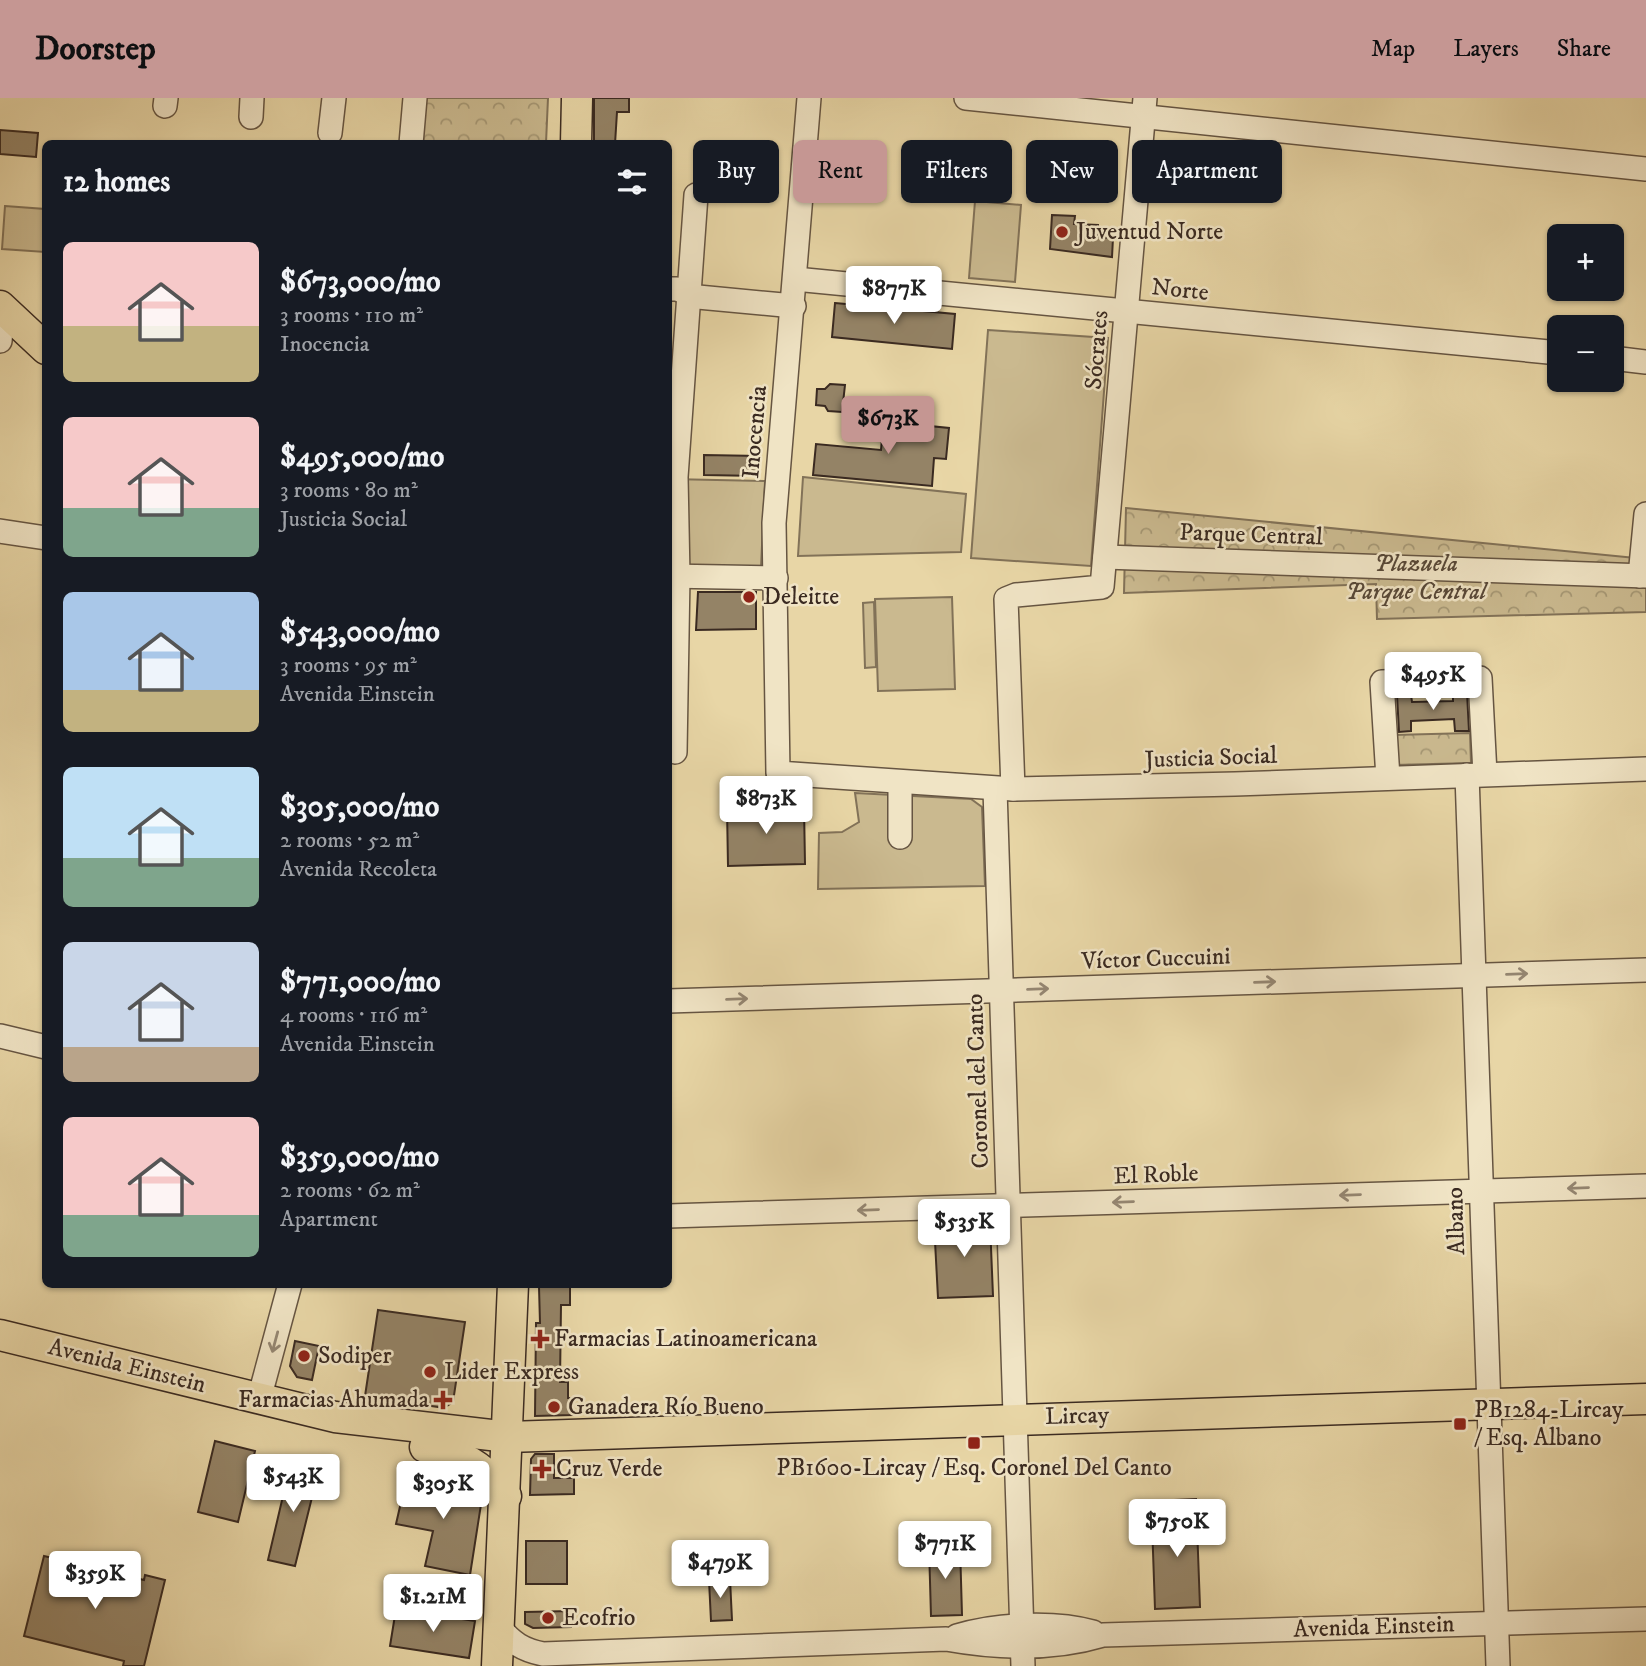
<!DOCTYPE html>
<meta charset="utf-8">
<style>
:root{--surface:#171b24;--page:#20242c;--text:#f1f3f6;--muted:#9ea1a6;--accent:#c59692}
body{margin:0;font-family:"IM FELL DW Pica",serif;background:var(--page);color:var(--text);height:100vh;display:flex;flex-direction:column;font-size:26px;white-space:nowrap}
*{box-sizing:border-box;margin:0}
p{font-size:23px;color:var(--muted)}
.icon{flex:none;width:38px;height:38px;fill:none;stroke:currentColor;stroke-width:2;stroke-linecap:round;stroke-linejoin:round}
.map{position:relative;flex:1;overflow:hidden}
.details{position:absolute;left:42px;top:42px;width:630px;height:1148px;display:flex;flex-direction:column;background:var(--surface);border-radius:10px;box-shadow:0 2px 5px #0004}
.details>*{flex:none}
.guide{position:absolute;left:693px;top:42px;width:665px;height:63px;display:flex;gap:14px}
.tools{position:absolute;left:1547px;top:126px;display:grid;gap:14px}
.tools a{display:grid;place-items:center;width:77px;height:77px;border-radius:10px;background:var(--surface);box-shadow:0 2px 5px #0004;font-size:35px}
.price{position:absolute;translate:-50% -60px;padding:0 16px;border-radius:7px;background:#fff;color:#222;font-size:23px;line-height:46px;filter:drop-shadow(0 2px 4px #0008)}
.price::after{content:'';position:absolute;left:50%;top:42px;width:21px;height:16px;margin-left:-10px;background:inherit;clip-path:polygon(0 0,100% 0,50% 100%)}
.price.selected{background:var(--accent);color:#111}
ul{padding:0;list-style:none}
li{display:flex;align-items:center;gap:21px;height:175px;padding:0 21px}
li span{display:grid;place-items:center;flex:none;width:196px;height:140px;border-radius:10px;color:#555}
li>.icon{margin-inline-start:auto}
span .icon{width:84px;height:84px;fill:#fffc;stroke-width:1}
li b{font-size:30px}
h2{display:flex;justify-content:space-between;align-items:center;height:84px;padding:0 21px;font-size:30px}
.pill{padding:0 24px;border-radius:10px;background:var(--surface);box-shadow:0 2px 5px #0004;font-size:24px;line-height:63px}
.pill.selected{background:var(--accent);color:#111}
header{display:flex;align-items:center;gap:42px;box-sizing:border-box;height:98px;padding:0 35px;background:var(--accent);color:#111}
header strong{font-size:33px}
nav{display:flex;gap:38px;margin-inline-start:auto;font-size:24px}
.map>svg:first-child{display:block}
.grass{fill:#cab98f;stroke:#827258;stroke-width:2}
.forest{fill:url(#forest-crowns);stroke:#827258;stroke-width:2}
.building{fill:#948366;stroke:#3a2a21;stroke-width:2}
.lines{fill:none;stroke-linecap:round;stroke-linejoin:round}
.minor-casing{stroke:#665542;stroke-width:26}
.major-casing{stroke:#3a2a21;stroke-width:33}
.minor{stroke:#f0e4c5;stroke-width:23}
.major{stroke:#e8d6a6;stroke-width:30}
.oneway{stroke:#958773}
.poi-dot{fill:#8f2418;stroke:#f0e4c5;stroke-width:2.5}
.labels{text-anchor:middle;dominant-baseline:central;stroke-width:5;stroke-linejoin:round;paint-order:stroke}
.poi-label{font-size:24px;fill:#3a2a21;stroke:#f0e4c5;text-anchor:start}
.street-label{font-size:24px;fill:#3a2a21;stroke:#f0e4c5}
.park-label{font-size:24px;font-style:italic;fill:#574737;stroke:#f0e4c5}
</style>
<header>
<strong>Doorstep</strong>
<nav><a>Map</a><a>Layers</a><a>Share</a></nav>
</header>
<div class="map">
<svg width="1646" height="1568" viewBox="0 0 1646 1568">
<defs>
<pattern id="forest-crowns" width="20" height="18" patternUnits="userSpaceOnUse" patternTransform="scale(1.75)"><rect width="20" height="18" fill="#cab98f"/><path d="M2 6a3 3 0 1 1 6 0M12 15a3 3 0 1 1 6 0" fill="none" stroke="#a59774"/></pattern>
</defs>
<rect width="100%" height="100%" fill="#e8d6a6"/>
<filter id="stains"><feTurbulence type="fractalNoise" baseFrequency=".00286" numOctaves="4"/><feColorMatrix values="0 0 0 0 .2 0 0 0 0 .09 0 0 0 0 .02 0 0 0 .5 -.17"/></filter>
<radialGradient id="worn" r=".72"><stop offset=".6" stop-color="#630" stop-opacity="0"/><stop offset="1" stop-color="#630" stop-opacity=".3"/></radialGradient>
<g class="grass">
<polygon points="975,103 1021,107 1015,184 969,180"/>
<polygon points="5,108 45,111 45,154 2,151"/>
<polygon points="988,232 1108,240 1091,468 971,460"/>
<polygon points="803,379 966,396 961,454 798,458"/>
<polygon points="669,381 765,383 761,469 669,469"/>
<polygon points="952,499 955,591 878,593 875,501"/>
<polygon points="874,504 876,569 865,570 863,505"/>
<polygon points="855,695 971,701 982,709 985,788 818,791 819,735 842,734 859,724"/>
</g>
<g class="forest">
<polygon points="425,0 548,0 546,45 422,46"/>
<polygon points="1126,410 1646,461 1646,514 1377,521 1376,486 1124,495"/>
<polygon points="1470,635 1471,665 1394,667 1393,637"/>
</g>
<g class="building">
<polygon points="594,0 629,0 629,14 617,14 615,46 594,46"/>
<polygon points="0,32 38,35 36,59 0,56"/>
<polygon points="1052,117 1075,118 1074,126 1098,127 1098,139 1113,140 1112,159 1050,151"/>
<polygon points="835,205 955,216 952,251 832,239"/>
<polygon points="830,286 845,287 842,314 828,313 825,308 816,307 817,291 825,291"/>
<polygon points="884,318 901,320 900,325 949,330 946,361 934,360 932,388 813,377 816,346 881,352"/>
<polygon points="704,357 760,358 759,378 704,377"/>
<polygon points="698,494 756,494 756,531 696,532"/>
<polygon points="1453,595 1467,595 1469,633 1455,633 1454,621 1411,623 1411,633 1399,634 1397,597 1411,597 1412,604 1453,603"/>
<polygon points="804,709 805,766 728,768 727,710"/>
<polygon points="988,1122 990,1125 993,1198 938,1200 934,1124"/>
<polygon points="570,1188 570,1207 561,1207 560,1284 568,1284 568,1300 572,1300 572,1317 535,1318 536,1225 540,1225 539,1189"/>
<polygon points="378,1212 465,1224 453,1304 444,1310 365,1298"/>
<polygon points="295,1243 319,1248 312,1282 297,1279 290,1268"/>
<polygon points="215,1343 255,1353 238,1424 198,1414"/>
<polygon points="535,1356 554,1356 554,1380 574,1380 574,1396 530,1397 531,1361"/>
<polygon points="291,1364 319,1371 295,1468 268,1462"/>
<polygon points="407,1378 477,1392 482,1400 470,1477 425,1468 433,1433 396,1426"/>
<polygon points="1196,1401 1200,1509 1155,1511 1152,1425 1175,1424 1175,1402"/>
<rect x="526" y="1443" width="41" height="43"/>
<polygon points="960,1448 962,1517 931,1518 929,1449"/>
<polygon points="44,1458 144,1482 145,1477 165,1482 144,1568 123,1568 124,1563 24,1538"/>
<polygon points="730,1481 732,1522 711,1523 709,1482"/>
<polygon points="396,1511 475,1523 469,1560 390,1548"/>
<polygon points="571,1513 571,1529 533,1530 525,1526 525,1514"/>
</g>
<g class="lines">
<defs>
<g id="minor">
<polyline points="809,0 774,425 778,675 1013,691 1235,686 1646,671"/>
<polyline points="966,0 1646,71"/>
<polyline points="165,8 166,0"/>
<polyline points="251,19 252,0"/>
<polyline points="330,35 334,0"/>
<polyline points="411,46 415,0"/>
<polyline points="795,181 1559,255"/>
<polyline points="668,191 677,191 698,199 794,208"/>
<polyline points="0,243 3,212"/>
<polyline points="1612,260 1646,264"/>
<polyline points="0,433 46,440"/>
<polyline points="1105,459 1646,478"/>
<polyline points="668,478 776,480"/>
<polyline points="1640,478 1646,416"/>
<polyline points="675,654 678,478 676,379 696,97"/>
<polyline points="1467,677 1498,1568"/>
<polyline points="1388,680 1382,584 1480,580 1485,676"/>
<polyline points="995,691 1023,1568"/>
<polyline points="1013,691 1006,501 1016,497 1102,489 1145,0"/>
<polyline points="900,739 900,684"/>
<polyline points="668,903 1646,872"/>
<polyline points="0,938 46,949"/>
<polyline points="668,1118 1646,1088"/>
<polyline points="259,1301 290,1186"/>
<path d="M499,1529c13,16 24,23 44,27l403,-15c50,9 107,11 157,-4l543,-16"/>
<path d="M957,1538c39,-12 97,-15 136,-4"/>
</g>
<g id="major">
<polyline points="576,46 577,0"/>
<polyline points="0,208 46,251"/>
<polyline points="0,1237 335,1319 508,1339 1646,1301"/>
<path d="M425,1349c38,8 56,17 81,49"/>
<polyline points="497,1568 513,1186"/>
</g>
</defs>
<use href="#minor" class="minor-casing"/>
<use href="#major" class="major-casing"/>
<use href="#minor" class="minor"/>
<use href="#major" class="major"/>
</g>
<defs><path id="oneway-shaft" d="M-6 0H5M1.5-3L5.5 0L1.5 3" fill="none" stroke-width="1.6" stroke-linecap="round" stroke-linejoin="round" transform="scale(1.75)"/></defs>
<g class="oneway">
<use href="#oneway-shaft" transform="translate(1517 876) rotate(-2)"/>
<use href="#oneway-shaft" transform="translate(1265 884) rotate(-2)"/>
<use href="#oneway-shaft" transform="translate(1038 891) rotate(-2)"/>
<use href="#oneway-shaft" transform="translate(737 901) rotate(-2)"/>
<use href="#oneway-shaft" transform="translate(1578 1090) rotate(178)"/>
<use href="#oneway-shaft" transform="translate(1350 1097) rotate(178)"/>
<use href="#oneway-shaft" transform="translate(1123 1104) rotate(178)"/>
<use href="#oneway-shaft" transform="translate(868 1112) rotate(178)"/>
<use href="#oneway-shaft" transform="translate(275 1244) rotate(105)"/>
</g>
<g class="poi-dot">
<circle cx="1062" cy="134" r="7"/>
<circle cx="749" cy="499" r="7"/>
<path d="M536.5 1230.5h7v7h7v7h-7v7h-7v-7h-7v-7h7z"/>
<circle cx="304" cy="1258" r="7"/>
<circle cx="430" cy="1274" r="7"/>
<path d="M439.5 1291.5h7v7h7v7h-7v7h-7v-7h-7v-7h7z"/>
<circle cx="554" cy="1309" r="7"/>
<rect x="1453" y="1319" width="14" height="14" rx="3.5"/>
<rect x="967" y="1338" width="14" height="14" rx="3.5"/>
<path d="M538.5 1360.5h7v7h7v7h-7v7h-7v-7h-7v-7h7z"/>
<circle cx="548" cy="1520" r="7"/>
</g>
<g class="labels">
<g class="poi-label">
<text x="1076" y="134">Juventud Norte</text>
<text x="763" y="499">Deleitte</text>
<text x="554" y="1241">Farmacias Latinoamericana</text>
<text x="318" y="1258">Sodiper</text>
<text x="444" y="1274">Lider Express</text>
<text x="429" y="1302" text-anchor="end">Farmacias Ahumada</text>
<text x="568" y="1309">Ganadera Río Bueno</text>
<text x="1474" y="1312">PB1284-Lircay<tspan x="1474" dy="28">/ Esq. Albano</tspan></text>
<text x="974" y="1370" text-anchor="middle">PB1600-Lircay / Esq. Coronel Del Canto</text>
<text x="556" y="1371">Cruz Verde</text>
<text x="562" y="1520">Ecofrio</text>
</g>
<g class="street-label">
<text transform="translate(1180 192) rotate(6)">Norte</text>
<text transform="translate(1097 252) rotate(-85)">Sócrates</text>
<text transform="translate(755 334) rotate(-85)">Inocencia</text>
<text transform="translate(1251 437) rotate(2)">Parque Central</text>
<text transform="translate(1211 660) rotate(-2)">Justicia Social</text>
<text transform="translate(1156 861) rotate(-2)">Víctor Cuccuini</text>
<text transform="translate(978 983) rotate(-92)">Coronel del Canto</text>
<text transform="translate(1156 1077) rotate(-2)">El Roble</text>
<text transform="translate(1456 1123) rotate(-92)">Albano</text>
<text transform="translate(127 1268) rotate(14)">Avenida Einstein</text>
<text transform="translate(1077 1318) rotate(-2)">Lircay</text>
<text transform="translate(1374 1529) rotate(-2)">Avenida Einstein</text>
</g>
<g class="park-label">
<text x="1416" y="466">Plazuela<tspan x="1416" dy="28">Parque Central</tspan></text>
</g>
</g>
<rect width="100%" height="100%" filter="url(#stains)"/>
<rect width="100%" height="100%" fill="url(#worn)"/>
</svg>
<div class="tools">
<a>+</a>
<a>−</a>
</div>
<b class="price" style="left:894px;top:228px">$877K</b>
<b class="price selected" style="left:888px;top:358px">$673K</b>
<b class="price" style="left:1433px;top:614px">$495K</b>
<b class="price" style="left:766px;top:738px">$873K</b>
<b class="price" style="left:964px;top:1161px">$535K</b>
<b class="price" style="left:293px;top:1416px">$543K</b>
<b class="price" style="left:443px;top:1423px">$305K</b>
<b class="price" style="left:1177px;top:1461px">$750K</b>
<b class="price" style="left:945px;top:1483px">$771K</b>
<b class="price" style="left:720px;top:1502px">$479K</b>
<b class="price" style="left:95px;top:1513px">$359K</b>
<b class="price" style="left:433px;top:1536px">$1.21M</b>
<div class="guide">
<a class="pill">Buy</a>
<a class="pill selected">Rent</a>
<a class="pill">Filters</a>
<a class="pill">New</a>
<a class="pill">Apartment</a>
</div>
<section class="details">
<h2>12 homes<svg class="icon" aria-label="filters" viewBox="0 0 24 24"><path d="M4 7h16M4 17h16"/><circle cx="9" cy="7" r="2"/><circle cx="15" cy="17" r="2"/></svg></h2>
<ul>
<li><span style="background:linear-gradient(#f6c9c9 60%,#c2b280 0)"><svg class="icon" aria-label="home" viewBox="0 0 24 24"><path d="M3 11l9-7 9 7M6 9v11h12V9"/></svg></span><div><b>$673,000/mo</b><p>3 rooms · 110 m²</p><p>Inocencia</p></div></li>
<li><span style="background:linear-gradient(#f6c9c9 65%,#7fa58c 0)"><svg class="icon" aria-label="home" viewBox="0 0 24 24"><path d="M3 11l9-7 9 7M6 9v11h12V9"/></svg></span><div><b>$495,000/mo</b><p>3 rooms · 80 m²</p><p>Justicia Social</p></div></li>
<li><span style="background:linear-gradient(#a9c7e8 70%,#c2b280 0)"><svg class="icon" aria-label="home" viewBox="0 0 24 24"><path d="M3 11l9-7 9 7M6 9v11h12V9"/></svg></span><div><b>$543,000/mo</b><p>3 rooms · 95 m²</p><p>Avenida Einstein</p></div></li>
<li><span style="background:linear-gradient(#bfe0f5 65%,#7fa58c 0)"><svg class="icon" aria-label="home" viewBox="0 0 24 24"><path d="M3 11l9-7 9 7M6 9v11h12V9"/></svg></span><div><b>$305,000/mo</b><p>2 rooms · 52 m²</p><p>Avenida Recoleta</p></div></li>
<li><span style="background:linear-gradient(#c9d6e8 75%,#b9a48a 0)"><svg class="icon" aria-label="home" viewBox="0 0 24 24"><path d="M3 11l9-7 9 7M6 9v11h12V9"/></svg></span><div><b>$771,000/mo</b><p>4 rooms · 116 m²</p><p>Avenida Einstein</p></div></li>
<li><span style="background:linear-gradient(#f6c9c9 70%,#7fa58c 0)"><svg class="icon" aria-label="home" viewBox="0 0 24 24"><path d="M3 11l9-7 9 7M6 9v11h12V9"/></svg></span><div><b>$359,000/mo</b><p>2 rooms · 62 m²</p><p>Apartment</p></div></li>
</ul>
</section>
</div>
